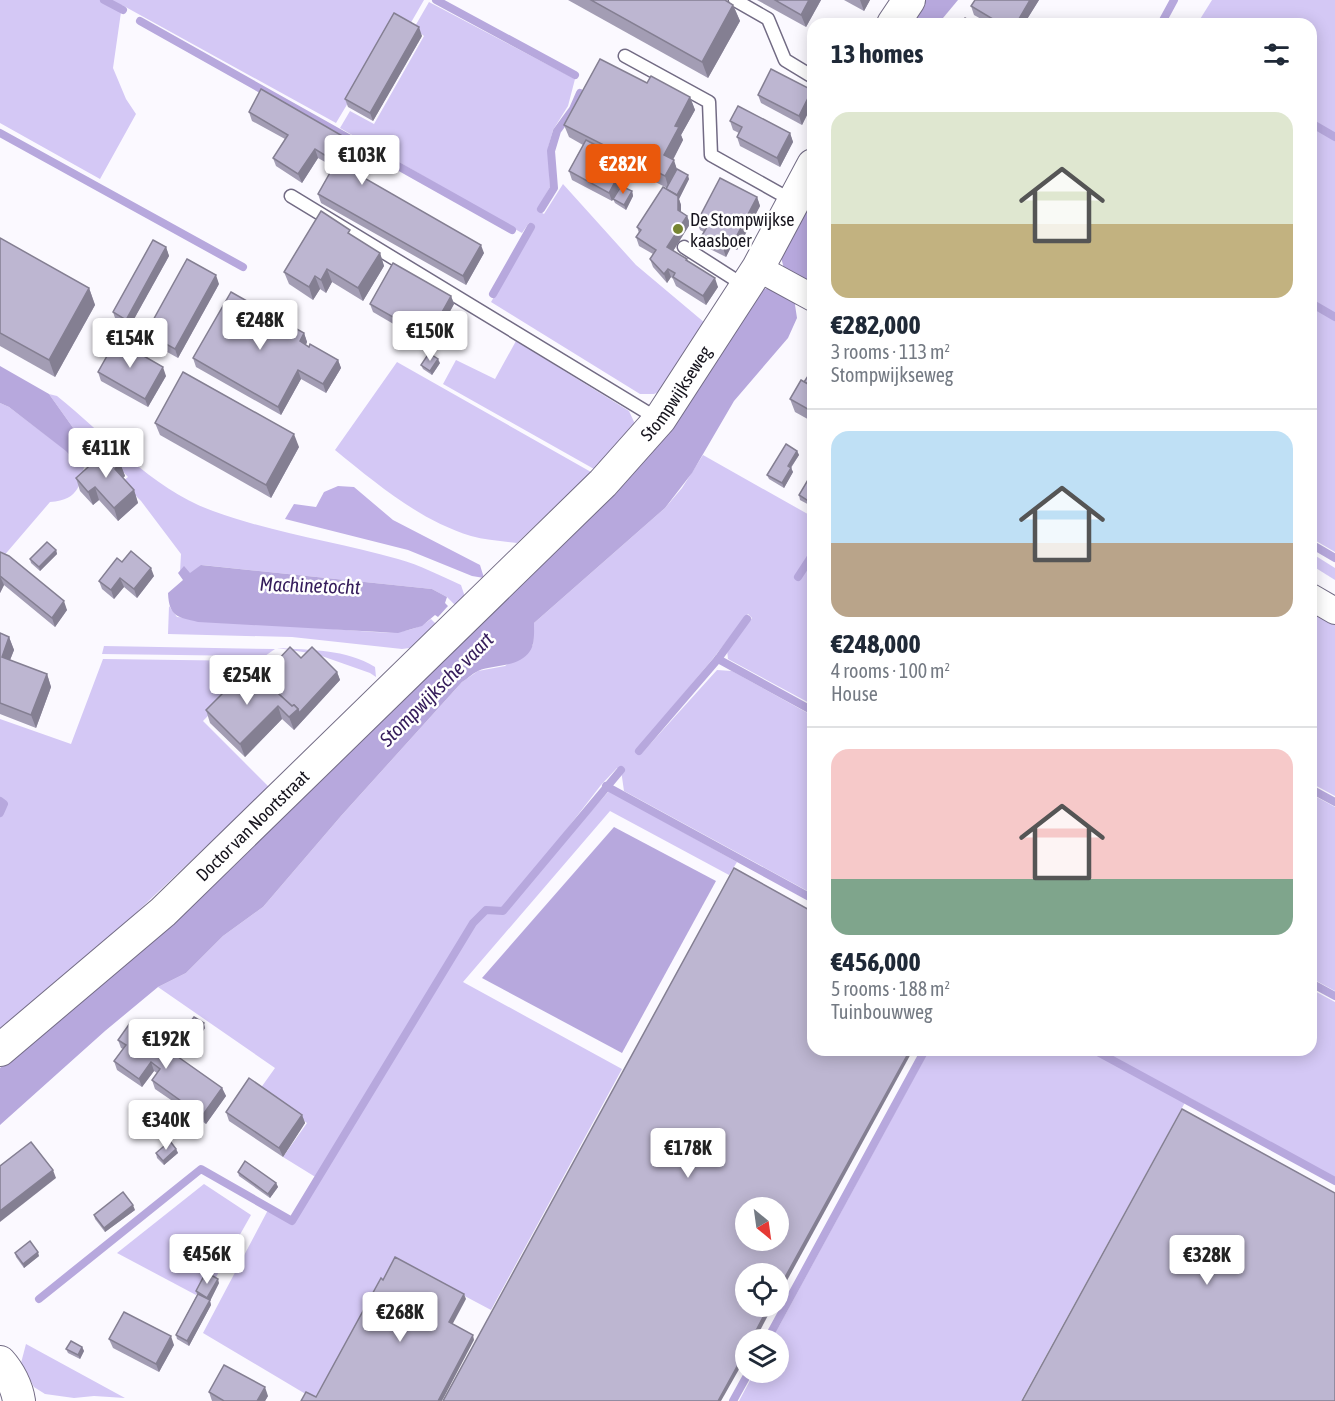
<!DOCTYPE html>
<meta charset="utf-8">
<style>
:root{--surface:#fff;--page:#f2f2f3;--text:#1f2937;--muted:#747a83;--line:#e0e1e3;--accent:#ea580c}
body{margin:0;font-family:"Asap Condensed",sans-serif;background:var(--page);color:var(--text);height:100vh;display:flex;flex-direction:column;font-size:22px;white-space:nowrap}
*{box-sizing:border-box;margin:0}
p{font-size:20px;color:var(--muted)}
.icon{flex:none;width:33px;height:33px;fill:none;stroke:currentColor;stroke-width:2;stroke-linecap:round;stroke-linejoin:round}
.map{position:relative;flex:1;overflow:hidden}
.side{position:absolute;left:807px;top:18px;width:510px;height:1038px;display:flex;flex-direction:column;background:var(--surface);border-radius:18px;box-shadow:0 3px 15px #0003}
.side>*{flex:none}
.needle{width:39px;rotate:151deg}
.fabs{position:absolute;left:735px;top:1197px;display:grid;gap:12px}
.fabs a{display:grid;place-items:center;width:54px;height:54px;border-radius:50%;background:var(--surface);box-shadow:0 3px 15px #0003;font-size:30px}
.price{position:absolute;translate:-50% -51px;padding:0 14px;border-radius:6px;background:#fff;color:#222;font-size:20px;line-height:39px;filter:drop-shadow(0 2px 3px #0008)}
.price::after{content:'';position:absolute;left:50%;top:36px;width:18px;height:14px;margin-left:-9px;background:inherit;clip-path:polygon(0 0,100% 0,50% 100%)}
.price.selected{background:var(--accent);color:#fff}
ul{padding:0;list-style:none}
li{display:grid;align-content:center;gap:12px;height:318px;padding:0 24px}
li+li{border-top:2px solid var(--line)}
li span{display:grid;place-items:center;height:186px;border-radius:18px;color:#555}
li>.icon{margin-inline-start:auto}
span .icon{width:108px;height:108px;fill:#fffc;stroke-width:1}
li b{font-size:26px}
h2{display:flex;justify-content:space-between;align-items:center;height:72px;padding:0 24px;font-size:26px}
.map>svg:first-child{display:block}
.green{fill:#d4c8f5}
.forest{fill:#c0b0e6}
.water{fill:#b7a8dd}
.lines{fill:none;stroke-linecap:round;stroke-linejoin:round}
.stream{stroke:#b7a8dd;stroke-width:8}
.service-casing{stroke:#726b84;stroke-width:15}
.minor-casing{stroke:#726b84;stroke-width:28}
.tertiary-casing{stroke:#726b84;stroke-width:34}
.service{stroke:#fff;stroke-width:12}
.minor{stroke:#fff;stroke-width:26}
.tertiary{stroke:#fff;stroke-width:32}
.wall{fill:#a39db4}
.shaded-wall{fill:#847f92}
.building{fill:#bdb6d1;stroke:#847f92;stroke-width:1.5;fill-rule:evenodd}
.poi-dot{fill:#768431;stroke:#fff;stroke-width:2}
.labels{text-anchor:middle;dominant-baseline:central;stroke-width:5;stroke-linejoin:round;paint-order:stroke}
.poi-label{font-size:18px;fill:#16141d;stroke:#fff;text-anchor:start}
.street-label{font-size:18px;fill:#16141d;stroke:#fff}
.water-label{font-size:20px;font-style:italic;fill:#351c5b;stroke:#fff}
</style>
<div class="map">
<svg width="1335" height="1401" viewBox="0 0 1335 1401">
<rect width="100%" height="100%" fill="#fbf9ff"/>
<g class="green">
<polygon points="0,0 424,0 409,26 397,21 336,123 122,5 113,68 126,99 136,114 100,179 0,123"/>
<polygon points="1212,0 1335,0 1335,552 1311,538 1311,24 1197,24"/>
<polygon points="429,2 575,79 568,106 553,130 548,148 550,187 537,210 544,214 563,184 636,265 705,323 661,391 654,394 640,394 491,302 535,227 529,223 522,233 340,128 350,111 374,124 424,36 414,28"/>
<polygon points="516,341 629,411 635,424 594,469 443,384 456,360 495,379"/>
<path d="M397,362l194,110 -74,71c-15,-2 -32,-3 -46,-7 -52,-16 -94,-52 -136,-86z"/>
<path d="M49,394l8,2c50,40 95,93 156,115 60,22 124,31 185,48 22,6 43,17 63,26l5,15 -9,7 -10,-10 -15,-8 -230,-24 -12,9 -10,-2 1,-18 -40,-53 -19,-19 6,-5 -16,-17 -9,7 -17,-9c-6,25 -5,42 -36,44l-48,56 -2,-1v-154l9,4 58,44 12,13 12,-11z"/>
<polygon points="703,455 813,517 813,705 728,659 727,650 752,618 748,614 711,661 637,749 642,753 717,670 732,671 813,716 813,894 624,791 621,770 617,768 601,785 512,900 609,791 737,862 729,875 610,811 463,982 622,1069 491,1310 395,1259 314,1399 203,1333 268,1210 292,1221 317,1178 283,1157 307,1123 260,1089 275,1068 158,987 186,973 223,936 263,907 341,816 462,682 478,671 505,666 533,645 534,623 665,508 682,488"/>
<polygon points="1311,553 1335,568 1335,580 1311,565"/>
<path d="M169,606l8,11 196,15c21,1 41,1 58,-13l7,7 -21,21 -15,2 -110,-12 -124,-3z"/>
<polygon points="1311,606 1335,620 1335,796 1311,783"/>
<polygon points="104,646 275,649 265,656 102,654"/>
<path d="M277,648c33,2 69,1 98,19l1,10 -6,-4 -54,-19z"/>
<polygon points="103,659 261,661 203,721 269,787 26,1017 0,1036 0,719 71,744"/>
<polygon points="1311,794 1335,807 1335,991 1311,978"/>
<polygon points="1311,989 1335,1002 1335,1178 1188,1097 1021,1401 739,1401 754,1373 778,1372 778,1340 772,1339 929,1050 1311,1050"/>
<polygon points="204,1184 251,1215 215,1279 207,1276 196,1295 117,1253"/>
<polygon points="26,1344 125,1398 94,1396 74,1398 45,1394 34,1387 21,1363"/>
</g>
<polygon class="forest" points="338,486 354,487 393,520 480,565 484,578 472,576 408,550 285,519 294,504 316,507 324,492"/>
<g class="water">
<polygon points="924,0 958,0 938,24 908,24"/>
<path d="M813,196v78l-18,31 2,13 -9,20 -54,63 -42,72 -27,35 -131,115c0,8 1,21 -4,28 -11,17 -36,13 -52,20 -6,3 -11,8 -16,11l-121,134 -78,91 -40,29 -37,37 -28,14 -53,44 -105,94v-57l233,-201 404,-402 126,-176 9,-1 12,-19 -3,-12z"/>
<polygon points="0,366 49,394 91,453 78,464 66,451 9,407 0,403"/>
<path d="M201,565l231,24 15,8 -2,6 3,3 -10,11 -3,-2 -13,11 -24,7 -200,-11c-20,-5 -29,-5 -30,-29l15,-13 -5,-7 6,-7 6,7z"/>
<polygon points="614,827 716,881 622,1053 482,978"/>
</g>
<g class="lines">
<g class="stream">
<polyline points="104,0 123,10"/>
<polyline points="436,0 575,75"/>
<polyline points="140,21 512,230"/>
<polyline points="1161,24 1174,0"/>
<polyline points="1311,123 1335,137"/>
<polyline points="0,133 243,267"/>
<polyline points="541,209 554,188 551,151 557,131 573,109 580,93"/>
<polyline points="493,294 531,227"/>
<polyline points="1311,303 1335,317"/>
<polyline points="1311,544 1335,558"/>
<polyline points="798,577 813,554"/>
<polyline points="718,659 813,711"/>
<polyline points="639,751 718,659 747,619"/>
<polyline points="606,786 813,899"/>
<polyline points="1311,789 1335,802"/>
<polyline points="0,801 4,804 0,813"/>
<polyline points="1311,983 1335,996"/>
<polyline points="1094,1050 1335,1181"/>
<polyline points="39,1299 201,1169 292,1221 473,923 486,910 503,911 621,770"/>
<polyline points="767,1340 925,1050"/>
<polyline points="733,1401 749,1372"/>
</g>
<defs>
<g id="service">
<polyline points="735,0 768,19 785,60 813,77"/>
<polyline points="625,56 709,102 711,155 793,201"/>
<polyline points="291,196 658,419"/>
<polyline points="684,247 745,286"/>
</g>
<g id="minor">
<polyline points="758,268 813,298"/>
<polyline points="1311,597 1335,611"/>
</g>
<g id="tertiary">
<polyline points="893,24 909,0"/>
<path id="s1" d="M0,1050l163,-138 440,-429 57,-64 98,-151 55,-103"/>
<path d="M0,1362c9,10 17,25 19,39"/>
</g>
</defs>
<use href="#service" class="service-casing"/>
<use href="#minor" class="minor-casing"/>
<use href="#tertiary" class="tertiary-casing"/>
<use href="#service" class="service"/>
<use href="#minor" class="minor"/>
<use href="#tertiary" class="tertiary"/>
</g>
<g class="wall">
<polygon points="568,0 725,0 733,5 740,21 708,78"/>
<polygon points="757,0 821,0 806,27"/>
<polygon points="844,0 870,0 864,11"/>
<polygon points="1039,0 1024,24 990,24 974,15 971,6"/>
<polygon points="422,36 373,121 348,107 345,99"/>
<polygon points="647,83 690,97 695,110 681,135 683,140 673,160 677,169 689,179 679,199 681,205 681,212 687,216 690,224 673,251 687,259 688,262 718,287 706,305 676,286 673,279 671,277 667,283 653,267 650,259 653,254 639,246 636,237 639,233 637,227 667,188 628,168 629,169 612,201 572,180 569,171 583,145 569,137 564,125"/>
<polygon points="812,90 813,103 802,125 761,103 758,95"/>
<polygon points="249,112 368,157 358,175 484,253 466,285 321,203 318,194 334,167 318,158 302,183 276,166 273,158 285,139 252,121"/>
<polygon points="730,121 790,133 793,142 780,167 740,146 737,137 739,133 733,130"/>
<polygon points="632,191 633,196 626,210 615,203 613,199"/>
<polygon points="757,197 760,206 737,250 731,247 726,257 704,246 701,237 704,232 700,230 697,222"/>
<polygon points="352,236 380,253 384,266 363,301 332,282 326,293 320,289 313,300 289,284 284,272"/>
<polygon points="0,238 89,288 95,305 55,377 0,346"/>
<polygon points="166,247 169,256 129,328 116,321 113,312"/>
<polygon points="219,284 178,358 149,342 146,333"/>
<polygon points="451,296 454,304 431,346 373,312 370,304"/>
<polygon points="304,333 307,342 306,345 338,360 341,368 326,393 301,379 281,415 196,367 193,358"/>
<polygon points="440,363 432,375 423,369 421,365"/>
<polygon points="98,372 166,376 148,407 101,381"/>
<polygon points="813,375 813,422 795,412 790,399 811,378"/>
<polygon points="155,423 299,447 271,498 160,435"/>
<polygon points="797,451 799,455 791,468 793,472 784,488 769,479 767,475"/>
<polygon points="120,463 125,476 123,478 134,490 138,503 118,521 99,500 93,505 80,491 76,478"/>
<polygon points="813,473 813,507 800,500 799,495"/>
<polygon points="56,550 57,554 40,571 31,563 30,559"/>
<polygon points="0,552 67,610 55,627 4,585 0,593"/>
<polygon points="122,562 154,576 137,598 124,587 114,599 102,589 99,581"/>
<polygon points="0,633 9,637 14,650 10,660 47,674 51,687 36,728 0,714"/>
<polygon points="301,658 337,672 340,680 294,730 282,719 245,757 210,723 206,710 261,678"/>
<polygon points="187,1026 205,1028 198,1038 189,1031"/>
<polygon points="118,1040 222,1088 226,1096 206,1124 155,1089 152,1080 157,1073 154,1071 142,1087 117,1070 114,1061 123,1049 121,1048"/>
<polygon points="226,1112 302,1115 305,1123 283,1157 229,1121"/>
<polygon points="176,1149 178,1153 164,1165 157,1158 156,1153"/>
<polygon points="238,1172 276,1183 278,1187 270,1198 239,1176"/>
<polygon points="135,1210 105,1232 95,1219 94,1215"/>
<polygon points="15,1253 39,1256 24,1268 16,1257"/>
<polygon points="219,1283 210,1301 211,1305 189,1346 177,1339 176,1335 197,1295 196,1291"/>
<polygon points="109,1339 174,1345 159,1372 113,1348"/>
<polygon points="82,1347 84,1351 80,1359 68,1353 66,1349"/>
<polygon points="209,1392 268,1396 265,1401 212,1401"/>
</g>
<g class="shaded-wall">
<polygon points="809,0 821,0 806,27 801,15"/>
<polygon points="860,0 870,0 864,11"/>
<polygon points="1030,0 1039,0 1024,24 1016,24"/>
<polygon points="733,5 740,21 708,78 702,62"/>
<polygon points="419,27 422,36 373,121 370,113"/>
<polygon points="812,90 813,103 802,125 799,116"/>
<polygon points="690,97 695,110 681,135 683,140 669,167 664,155 675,126"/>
<polygon points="790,133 793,142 780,167 777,158"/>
<polygon points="315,149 318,158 302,183 298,174"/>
<polygon points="365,149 368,157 355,180 352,171"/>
<polygon points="674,160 678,173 669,189 665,176"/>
<polygon points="626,161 629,169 612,201 609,193"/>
<polygon points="688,175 689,179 679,199 681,205 681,219 678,210 676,196"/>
<polygon points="632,191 633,196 626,210 624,205"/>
<polygon points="757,197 760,206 737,250 734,241"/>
<polygon points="687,216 690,224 670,256 667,247"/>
<polygon points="728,238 731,247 726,257 723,248"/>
<polygon points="481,245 484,253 466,285 463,276"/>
<polygon points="166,247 169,256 129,328 126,320"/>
<polygon points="380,253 384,266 363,301 358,288"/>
<polygon points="327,269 332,282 326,293 321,280"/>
<polygon points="668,269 671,277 667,283 664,274"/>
<polygon points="216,275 219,284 178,358 175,349"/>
<polygon points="315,276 320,289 313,300 309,287"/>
<polygon points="715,278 718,287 706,305 703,296"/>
<polygon points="89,288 95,305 55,377 49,360"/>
<polygon points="451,296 454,304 431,346 428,337"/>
<polygon points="304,333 307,342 303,350 300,341"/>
<polygon points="438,359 440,363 432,375 430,371"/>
<polygon points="338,360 341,368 326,393 323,384"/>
<polygon points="163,367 166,376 148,407 145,399"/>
<polygon points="298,370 301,379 281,415 278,407"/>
<polygon points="294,434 299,447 271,498 266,485"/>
<polygon points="797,451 799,455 789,470 788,466"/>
<polygon points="120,463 125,476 119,481 115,469"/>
<polygon points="791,468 793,472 784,488 782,483"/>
<polygon points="95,487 99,500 93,505 88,492"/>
<polygon points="134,490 138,503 118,521 114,508"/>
<polygon points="56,550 57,554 40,571 39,567"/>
<polygon points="151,568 154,576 137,598 134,589"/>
<polygon points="0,576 4,585 0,593"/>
<polygon points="120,578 124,587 114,599 111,590"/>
<polygon points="64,601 67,610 55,627 52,618"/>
<polygon points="9,637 14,650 6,670 2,657"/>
<polygon points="337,672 340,680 294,730 289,717"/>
<polygon points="47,674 51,687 36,728 31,715"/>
<polygon points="278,706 282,719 245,757 240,744"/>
<polygon points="204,1023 205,1028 198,1038 197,1033"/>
<polygon points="910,1050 913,1050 778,1297 778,1290"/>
<polygon points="151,1062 154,1071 142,1087 139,1079"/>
<polygon points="222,1088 226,1096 206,1124 202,1116"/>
<polygon points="302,1115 305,1123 283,1157 279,1148"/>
<polygon points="176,1149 178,1153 164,1165 163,1161"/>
<polygon points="53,1170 56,1178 0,1222 0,1211"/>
<polygon points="276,1183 278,1187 270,1198 268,1194"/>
<polygon points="133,1205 135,1210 105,1232 104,1228"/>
<polygon points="38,1252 39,1256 24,1268 23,1264"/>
<polygon points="218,1279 219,1283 210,1301 211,1305 189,1346 187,1341 209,1302 207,1298"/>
<polygon points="464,1294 466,1299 451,1327 449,1322"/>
<polygon points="769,1306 773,1306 755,1340 751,1340"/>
<polygon points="473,1335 474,1340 442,1401 438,1401"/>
<polygon points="171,1336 174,1345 159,1372 156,1364"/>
<polygon points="82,1347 84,1351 80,1359 78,1355"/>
<polygon points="746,1350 746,1357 721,1401 718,1401"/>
<polygon points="265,1387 268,1396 265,1401 257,1401"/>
</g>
<g class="building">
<polygon points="591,0 725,0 733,5 702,62"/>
<polygon points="775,0 809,0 801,15"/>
<polygon points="975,0 1030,0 1016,24 1001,24 971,6"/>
<polygon points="394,13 419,27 370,113 345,99"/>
<polygon points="965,18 975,24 962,24"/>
<polygon points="600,59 647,83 651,76 690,97 675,126 679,127 664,155 674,160 665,176 564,125"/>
<polygon points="771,69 812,90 799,116 758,95"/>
<polygon points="261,89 365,149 352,171 481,245 463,276 318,194 336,162 315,149 298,174 273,158 288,135 249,112"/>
<polygon points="738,106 790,133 777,158 737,137 742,127 730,121"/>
<polygon points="586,140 626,161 609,193 569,171"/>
<polygon points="677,169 688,175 677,195 666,189"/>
<polygon points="720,178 757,197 734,241 728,238 723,248 701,237 707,227 697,222"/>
<polygon points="621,186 632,191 624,205 613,199"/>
<polygon points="663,187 678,196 678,210 687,216 667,247 687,259 686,260 715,278 703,296 673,277 675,273 668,269 664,274 650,259 656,250 636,237 641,230 637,227"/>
<polygon points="321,211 350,230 348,233 380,253 358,288 327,269 321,280 315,276 309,287 284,272"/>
<polygon points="0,238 89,288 49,360 0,333"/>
<polygon points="153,240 166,247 126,320 113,312"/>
<polygon points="187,259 216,275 175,349 146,333"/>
<polygon points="393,263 451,296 428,337 370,304"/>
<polygon points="231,292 304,333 300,341 309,347 310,344 338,360 323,384 298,370 278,407 193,358"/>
<polygon points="116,340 163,367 145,399 98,372"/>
<polygon points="429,353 438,359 430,371 421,365"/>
<polygon points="183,372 294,434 266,485 155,423"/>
<polygon points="813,375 813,387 804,382 808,376 811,378"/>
<polygon points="801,380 813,387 813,412 790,399"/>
<polygon points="786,444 797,451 788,466 791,468 782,483 767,475"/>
<polygon points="108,449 120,463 115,469 134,490 114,508 95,487 88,492 76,478"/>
<polygon points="812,473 813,473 813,504 799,495"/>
<polygon points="47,542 56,550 39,567 30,559"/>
<polygon points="131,551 151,568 134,589 120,578 111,590 99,581 117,558 122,562"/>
<polygon points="0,552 9,556 64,601 52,618 0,576 0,577"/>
<polygon points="0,633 9,637 2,657 47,674 31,715 0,703"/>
<polygon points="290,647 301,658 312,647 337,672 299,713 298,709 294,705 292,706 261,678"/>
<polygon points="243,673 252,681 258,675 292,706 294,705 298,709 289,717 278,706 240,744 206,710"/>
<path d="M734,868l79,44v138h97l-132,240v-16h-32v32h23l-18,34h-5v10l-28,51h-275zM746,1208h32v32h-32z"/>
<polygon points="194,1017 204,1023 197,1033 187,1026"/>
<polygon points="130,1023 222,1088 202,1116 152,1080 160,1069 151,1062 139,1079 114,1061 126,1045 118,1040"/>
<polygon points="249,1078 302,1115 279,1148 226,1112"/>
<polygon points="1182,1109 1335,1193 1335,1401 1022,1401"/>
<polygon points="170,1141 176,1149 163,1161 156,1153"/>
<polygon points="31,1142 53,1170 0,1211 0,1166"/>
<polygon points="245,1161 276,1183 268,1194 238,1172"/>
<polygon points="123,1192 133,1205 104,1228 94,1215"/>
<polygon points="30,1241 38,1252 23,1264 15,1253"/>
<polygon points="395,1257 464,1294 449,1322 473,1335 438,1401 301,1401 306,1392 316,1397 381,1278 383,1280"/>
<polygon points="206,1272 218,1279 207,1298 196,1291"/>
<polygon points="198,1294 210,1300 187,1341 176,1335"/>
<polygon points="124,1312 171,1336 156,1364 109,1339"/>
<polygon points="71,1341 82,1347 78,1355 66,1349"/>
<polygon points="224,1365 265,1387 257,1401 224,1401 209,1392"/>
</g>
<circle class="poi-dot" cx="678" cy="229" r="6"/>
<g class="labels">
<g class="poi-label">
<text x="690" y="219">De Stompwijkse<tspan x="690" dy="21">kaasboer</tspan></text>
</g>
<g class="street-label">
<text stroke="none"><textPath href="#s1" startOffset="944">Stompwijkseweg</textPath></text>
<text stroke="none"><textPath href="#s1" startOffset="338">Doctor van Noortstraat</textPath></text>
</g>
<g class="water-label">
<text transform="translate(310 585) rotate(2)">Machinetocht</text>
<text transform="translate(436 689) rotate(-45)">Stompwijksche vaart</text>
</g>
</g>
</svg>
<div class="fabs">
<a><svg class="needle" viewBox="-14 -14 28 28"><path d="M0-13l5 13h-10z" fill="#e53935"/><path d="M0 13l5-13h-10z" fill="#747a83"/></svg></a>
<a><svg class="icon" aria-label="locate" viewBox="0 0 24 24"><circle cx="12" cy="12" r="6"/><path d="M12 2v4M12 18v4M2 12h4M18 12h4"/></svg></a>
<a><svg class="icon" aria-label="layers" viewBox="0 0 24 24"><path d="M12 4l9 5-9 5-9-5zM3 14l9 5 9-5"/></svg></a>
</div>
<b class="price" style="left:362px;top:186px">€103K</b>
<b class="price selected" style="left:623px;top:195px">€282K</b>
<b class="price" style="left:260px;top:351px">€248K</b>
<b class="price" style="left:430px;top:362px">€150K</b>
<b class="price" style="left:130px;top:369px">€154K</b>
<b class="price" style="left:106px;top:479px">€411K</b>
<b class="price" style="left:247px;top:706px">€254K</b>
<b class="price" style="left:166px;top:1070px">€192K</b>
<b class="price" style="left:166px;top:1151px">€340K</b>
<b class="price" style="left:688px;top:1179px">€178K</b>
<b class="price" style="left:207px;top:1285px">€456K</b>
<b class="price" style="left:1207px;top:1286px">€328K</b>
<b class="price" style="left:400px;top:1343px">€268K</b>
<section class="side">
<h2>13 homes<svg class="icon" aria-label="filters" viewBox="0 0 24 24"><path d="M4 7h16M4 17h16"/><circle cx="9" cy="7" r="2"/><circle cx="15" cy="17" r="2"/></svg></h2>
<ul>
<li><span style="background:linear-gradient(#dfe7d0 60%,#c2b280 0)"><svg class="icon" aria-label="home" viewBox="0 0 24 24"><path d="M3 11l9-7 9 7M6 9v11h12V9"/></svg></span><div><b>€282,000</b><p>3 rooms · 113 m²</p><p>Stompwijkseweg</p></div></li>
<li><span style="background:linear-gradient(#bfe0f5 60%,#b9a48a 0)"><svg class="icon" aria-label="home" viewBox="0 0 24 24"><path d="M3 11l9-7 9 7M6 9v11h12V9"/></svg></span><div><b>€248,000</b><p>4 rooms · 100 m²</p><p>House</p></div></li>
<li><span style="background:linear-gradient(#f6c9c9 70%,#7fa58c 0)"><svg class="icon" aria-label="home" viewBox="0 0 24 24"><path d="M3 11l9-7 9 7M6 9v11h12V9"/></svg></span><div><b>€456,000</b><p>5 rooms · 188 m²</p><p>Tuinbouwweg</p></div></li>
</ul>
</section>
</div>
